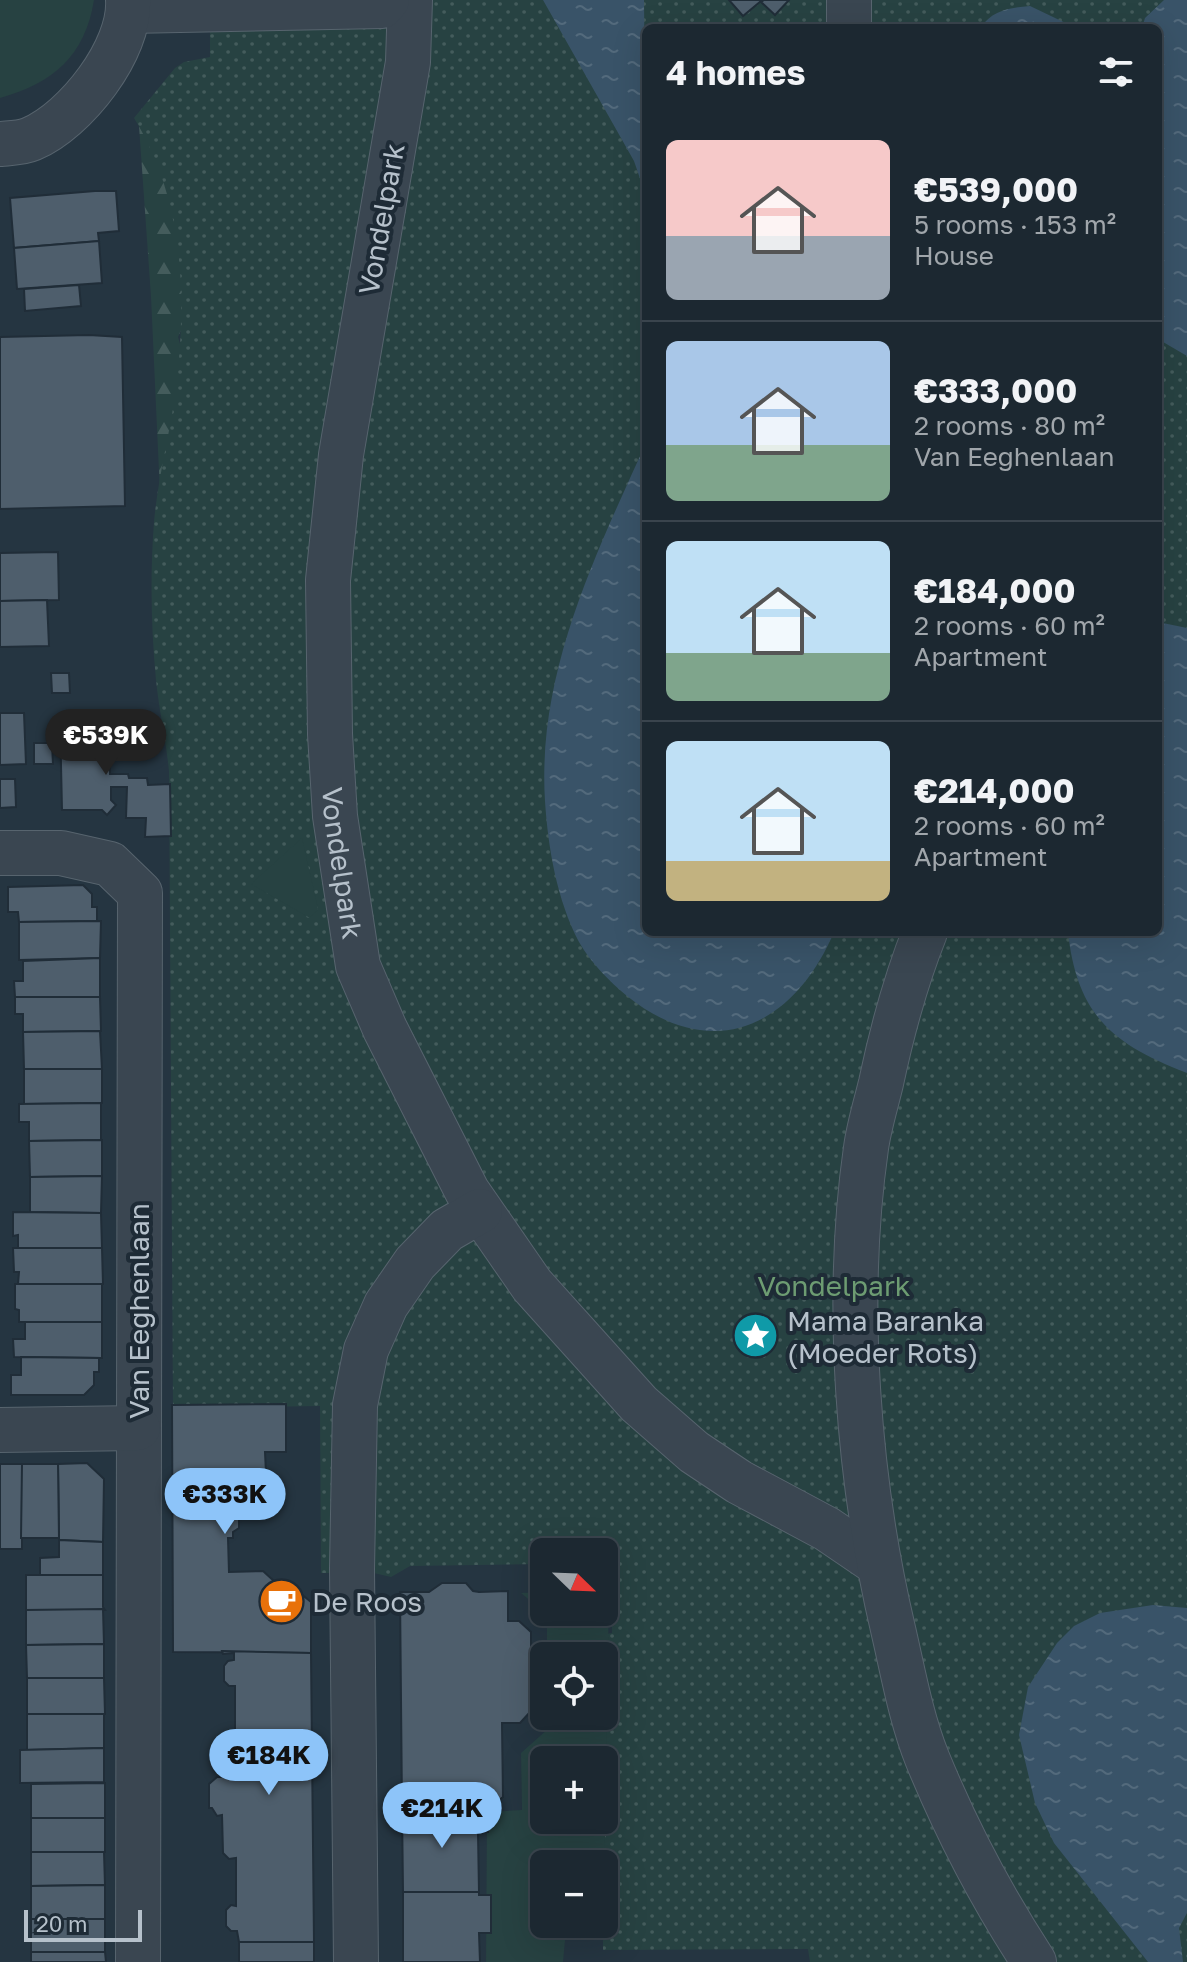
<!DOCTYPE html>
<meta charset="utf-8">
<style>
:root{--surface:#1c2831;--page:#29343d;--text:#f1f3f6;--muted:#a0a6ab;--line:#3a444d;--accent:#8dc4f9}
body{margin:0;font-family:"Golos Text",sans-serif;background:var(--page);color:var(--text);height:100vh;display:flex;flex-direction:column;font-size:30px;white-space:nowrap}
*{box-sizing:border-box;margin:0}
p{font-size:26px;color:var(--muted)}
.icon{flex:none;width:44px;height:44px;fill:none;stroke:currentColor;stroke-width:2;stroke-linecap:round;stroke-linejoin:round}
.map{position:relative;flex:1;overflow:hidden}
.sheet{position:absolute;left:642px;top:24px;width:520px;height:912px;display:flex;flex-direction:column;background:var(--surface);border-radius:12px;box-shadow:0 8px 32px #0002,0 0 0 2px var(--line)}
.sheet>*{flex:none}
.needle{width:52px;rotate:113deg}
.tools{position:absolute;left:530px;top:1538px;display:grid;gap:16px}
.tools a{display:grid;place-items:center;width:88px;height:88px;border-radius:12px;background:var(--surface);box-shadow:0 8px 32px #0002,0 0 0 2px var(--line);font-size:40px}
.scale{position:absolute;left:24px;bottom:20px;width:118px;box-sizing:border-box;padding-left:8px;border:4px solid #b6c1cb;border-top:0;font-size:22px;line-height:28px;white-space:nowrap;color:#b6c1cb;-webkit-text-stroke:6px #1e2b36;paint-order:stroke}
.price{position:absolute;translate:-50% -68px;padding:0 18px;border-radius:28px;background:var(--accent);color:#111;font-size:26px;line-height:52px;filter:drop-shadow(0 2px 4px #0008)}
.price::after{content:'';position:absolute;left:50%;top:48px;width:24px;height:18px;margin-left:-12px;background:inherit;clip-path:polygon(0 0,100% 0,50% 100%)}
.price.on{background:#222;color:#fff}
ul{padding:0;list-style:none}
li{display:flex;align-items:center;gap:24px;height:200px;padding:0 24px}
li+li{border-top:2px solid var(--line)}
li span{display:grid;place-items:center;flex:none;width:224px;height:160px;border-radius:12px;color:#555}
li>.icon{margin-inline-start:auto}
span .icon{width:96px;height:96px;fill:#fffc;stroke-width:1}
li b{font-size:34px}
h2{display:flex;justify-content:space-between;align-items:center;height:96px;padding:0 24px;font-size:34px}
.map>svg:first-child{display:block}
.forest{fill:url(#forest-firs)}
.park{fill:url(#park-dots);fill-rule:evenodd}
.garden{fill:#274242;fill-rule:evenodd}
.water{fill:url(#water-ripples)}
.building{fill:#4e5e6c;stroke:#202d38;stroke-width:2}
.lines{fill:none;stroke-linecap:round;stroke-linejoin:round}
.minor-casing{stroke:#57646e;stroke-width:46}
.minor{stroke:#3a4651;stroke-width:44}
.labels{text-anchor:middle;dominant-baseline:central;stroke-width:8;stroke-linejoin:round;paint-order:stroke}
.street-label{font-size:28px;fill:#b6c1cb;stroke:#1e2b36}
.park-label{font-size:28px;fill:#6d9c72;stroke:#1e2b36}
.poi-label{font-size:28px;fill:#b6c1cb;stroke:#1e2b36;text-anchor:start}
</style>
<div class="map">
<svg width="1187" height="1962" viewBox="0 0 1187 1962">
<defs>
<pattern id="forest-firs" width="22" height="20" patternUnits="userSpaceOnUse" patternTransform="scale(2)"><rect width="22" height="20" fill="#274242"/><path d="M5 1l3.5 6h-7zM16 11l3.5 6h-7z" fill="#445c5c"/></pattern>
<pattern id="park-dots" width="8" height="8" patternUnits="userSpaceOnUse" patternTransform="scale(2)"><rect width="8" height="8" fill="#274242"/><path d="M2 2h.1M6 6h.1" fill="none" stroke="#445c5c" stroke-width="1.8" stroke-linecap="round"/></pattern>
<pattern id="water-ripples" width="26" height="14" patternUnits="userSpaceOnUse" patternTransform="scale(2)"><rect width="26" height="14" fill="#395368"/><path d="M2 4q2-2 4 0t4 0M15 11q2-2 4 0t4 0" fill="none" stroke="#536a7c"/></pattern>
</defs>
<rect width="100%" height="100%" fill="#253541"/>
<polygon class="forest" points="159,105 217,250 178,337 216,471 172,755 151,296 139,126"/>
<path class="park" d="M210,0h977v1962h-377l-2,-13 -205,1 1,-294 -2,-21 10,-2v-69l-8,-1v-11h-60v12l-134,2 -19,11 -17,-4h-53l-1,-167 -147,2 -4,-637c-3,-31 -10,-61 -13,-91 -5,-53 -6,-105 -2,-158 4,-45 16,-89 22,-133 11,-93 8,-190 -42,-271l41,-50 9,-6 26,-5zM646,28h512v904h-512z"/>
<g class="garden">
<path d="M0,0h94c-9,56 -41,83 -94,98z"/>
<polygon points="302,838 318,909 310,918 251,884"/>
<path d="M604,1591h5l-5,306v-33h-60v60h60l-1,10 -38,6 -2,22h-77l1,-150 35,-2 -1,-57 27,-24v-13h56v-60h-57v-41l-26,-22 23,-1v20h60zM544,1760h60v60h-60z"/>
</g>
<g class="water">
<polygon points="543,0 644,0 646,196 634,161"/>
<polygon points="1164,0 1187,0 1187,356 1158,339 1158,28 1142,28 1145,18"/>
<path d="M1030,6l46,22h-96c13,-18 29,-20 50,-22z"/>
<path d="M646,443v489h188c-40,94 -121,133 -207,64 -18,-15 -36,-33 -48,-54 -22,-42 -31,-94 -34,-141 -8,-128 50,-245 101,-358z"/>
<path d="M1158,622l29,6v445c-75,-29 -110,-58 -119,-141h90z"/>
<polygon points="1153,1605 1187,1608 1187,1913 1179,1928 1183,1962 1148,1962 1054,1843 1035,1803 1019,1735 1028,1687 1057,1643 1074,1626 1100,1613"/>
</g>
<g class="building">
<polygon points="729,0 760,0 761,1 743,16"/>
<polygon points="764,0 789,0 775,15 761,2"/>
<polygon points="95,191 116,191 119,231 98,233 99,241 14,248 10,198"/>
<polygon points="99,241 102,283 17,289 14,248"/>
<polygon points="79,285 81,306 25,311 24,289"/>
<polygon points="89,335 122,337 125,506 0,509 0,337"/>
<polygon points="58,552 59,600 0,601 0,553"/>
<polygon points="47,600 49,646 0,647 0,601"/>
<polygon points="51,673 69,673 70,693 52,693"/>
<polygon points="0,713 24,713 26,764 0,765"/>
<polygon points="84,714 104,714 107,718 107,728 110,728 110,774 128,774 129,778 147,778 148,785 170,784 171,836 145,837 146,818 126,818 127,787 111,787 111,800 116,805 107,815 102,810 62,810 60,721 77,721"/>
<polygon points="34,743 52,743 53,764 34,764"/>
<polygon points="0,779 15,779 16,807 0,808"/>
<polygon points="83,885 92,894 92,907 97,907 97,921 19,922 18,912 8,912 8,887"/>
<polygon points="101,921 100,958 19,960 19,922"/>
<polygon points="100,958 100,997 15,997 14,981 23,981 23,961"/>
<polygon points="15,997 100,997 101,1031 23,1032 23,1014 15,1014"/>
<polygon points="100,1031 102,1069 24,1069 23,1032"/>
<polygon points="24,1069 102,1069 102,1103 24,1104"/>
<polygon points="101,1103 101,1140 29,1141 29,1122 19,1122 19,1104"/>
<polygon points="102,1140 102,1176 30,1177 29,1141"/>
<polygon points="102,1176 101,1213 30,1212 30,1177"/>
<polygon points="13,1212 101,1213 102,1248 18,1248 18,1235 13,1236"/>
<polygon points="13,1248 102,1248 103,1284 18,1284 19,1272 14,1272"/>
<polygon points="15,1284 102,1284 102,1322 19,1322 19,1310 15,1309"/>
<polygon points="25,1322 102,1322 102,1358 14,1357 13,1339 25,1339"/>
<polygon points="21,1357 99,1358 99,1372 94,1372 94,1385 84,1395 11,1395 11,1375 21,1375"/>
<polygon points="286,1404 286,1452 265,1452 266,1473 237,1473 237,1506 232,1507 233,1512 236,1512 239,1516 239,1528 233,1532 233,1538 228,1538 229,1572 263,1571 275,1582 275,1593 300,1593 311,1602 311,1653 173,1652 172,1405"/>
<polygon points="87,1463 104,1479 103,1542 59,1540 58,1464"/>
<rect x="0" y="1464" width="22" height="85"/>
<polygon points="22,1464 58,1464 59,1538 21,1538"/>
<polygon points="59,1540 103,1542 103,1575 40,1575 40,1558 59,1557"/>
<polygon points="26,1575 103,1575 103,1607 105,1610 26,1610"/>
<polygon points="442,1583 466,1583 473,1591 479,1592 508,1591 508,1621 519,1621 531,1632 531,1711 520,1723 502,1723 503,1797 486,1810 402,1809 400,1592 429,1592"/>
<polygon points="103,1609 104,1644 26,1645 26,1610"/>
<polygon points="104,1644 104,1678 27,1678 26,1645"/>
<polygon points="222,1651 311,1653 314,1942 239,1942 237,1931 231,1931 226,1926 226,1910 231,1905 236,1906 236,1858 229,1859 223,1853 222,1815 217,1816 212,1808 209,1808 209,1784 217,1777 221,1777 221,1739 227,1733 235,1733 235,1686 229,1686 224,1681 224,1666 228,1661 234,1660 234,1653 223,1654"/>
<polygon points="27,1678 104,1678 105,1714 27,1714"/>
<polygon points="27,1714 104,1714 104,1748 27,1750"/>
<polygon points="104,1748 104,1782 20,1783 20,1750"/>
<polygon points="105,1783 105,1818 31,1818 31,1784"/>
<polygon points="402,1809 486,1810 488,1832 478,1832 479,1892 403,1892"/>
<rect x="31" y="1818" width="74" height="34"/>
<polygon points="31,1852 104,1852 105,1885 31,1886"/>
<polygon points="105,1885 105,1919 31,1919 31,1886"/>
<polygon points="403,1892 479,1892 479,1895 491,1895 491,1933 479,1933 480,1962 403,1962"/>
<rect x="31" y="1919" width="74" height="33"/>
<rect x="239" y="1942" width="75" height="20"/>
<polygon points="31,1952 105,1952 106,1962 31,1962"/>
</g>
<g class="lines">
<defs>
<g id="minor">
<path id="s1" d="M410,0l-2,62 -67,393 -13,125 2,154 5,82 23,150 27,63 82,162 65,94 107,119 55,48 45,30 88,47 50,34"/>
<polyline points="849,0 849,28"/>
<polyline points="129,11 382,6 387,0"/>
<path d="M0,144c10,-1 22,-1 31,-5 45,-19 100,-90 97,-139"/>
<polyline points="0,853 61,853 110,864 140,893 138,1962"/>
<path d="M925,932c-20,50 -33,99 -44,151 -5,21 -12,43 -15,65 -22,153 -8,332 27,481 10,43 18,89 34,129 29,71 65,140 107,204"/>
<polyline points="0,1430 138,1428"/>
<polyline points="356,1962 352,1569 355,1405 366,1350 386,1305 415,1263 447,1230 480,1211"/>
</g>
</defs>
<use href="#minor" class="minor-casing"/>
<use href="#minor" class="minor"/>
</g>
<defs>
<symbol id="sight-disc" viewBox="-11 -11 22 22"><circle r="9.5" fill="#0f9aa8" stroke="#1e2b36"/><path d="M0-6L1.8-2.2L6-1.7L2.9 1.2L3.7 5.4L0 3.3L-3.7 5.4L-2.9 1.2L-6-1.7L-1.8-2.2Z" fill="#fff"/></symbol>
<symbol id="cafe-disc" viewBox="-11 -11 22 22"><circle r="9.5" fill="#e8710a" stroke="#1e2b36"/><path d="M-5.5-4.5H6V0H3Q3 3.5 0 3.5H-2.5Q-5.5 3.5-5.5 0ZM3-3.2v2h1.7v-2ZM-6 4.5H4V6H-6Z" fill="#fff"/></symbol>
</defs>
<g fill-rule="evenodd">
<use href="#sight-disc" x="730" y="1310" width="51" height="51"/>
<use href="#cafe-disc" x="256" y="1576" width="51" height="51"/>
</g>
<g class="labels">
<g class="street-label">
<text transform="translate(381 219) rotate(-80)">Vondelpark</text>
<text stroke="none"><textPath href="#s1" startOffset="870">Vondelpark</textPath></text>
<text transform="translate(138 1311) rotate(-90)">Van Eeghenlaan</text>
</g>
<g class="park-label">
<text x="834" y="1285">Vondelpark</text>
</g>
<g class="poi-label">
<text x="787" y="1320">Mama Baranka<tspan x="787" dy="32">(Moeder Rots)</tspan></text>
<text x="312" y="1601">De Roos</text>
</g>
</g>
</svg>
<div class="tools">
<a><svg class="needle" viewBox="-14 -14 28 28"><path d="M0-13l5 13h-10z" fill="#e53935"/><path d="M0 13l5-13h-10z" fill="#a0a6ab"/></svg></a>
<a><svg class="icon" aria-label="locate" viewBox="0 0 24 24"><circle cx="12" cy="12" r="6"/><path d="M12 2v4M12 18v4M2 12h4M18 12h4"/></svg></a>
<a>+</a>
<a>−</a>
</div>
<div class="scale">20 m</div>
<b class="price on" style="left:106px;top:777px">€539K</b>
<b class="price" style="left:225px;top:1536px">€333K</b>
<b class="price" style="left:269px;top:1797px">€184K</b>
<b class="price" style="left:442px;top:1850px">€214K</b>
<section class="sheet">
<h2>4 homes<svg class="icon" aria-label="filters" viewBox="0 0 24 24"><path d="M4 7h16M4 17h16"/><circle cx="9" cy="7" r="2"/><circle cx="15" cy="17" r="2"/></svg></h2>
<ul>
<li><span style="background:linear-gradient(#f6c9c9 60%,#9aa5b1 0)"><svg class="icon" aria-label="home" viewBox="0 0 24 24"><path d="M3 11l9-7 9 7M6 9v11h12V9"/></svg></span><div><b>€539,000</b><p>5 rooms · 153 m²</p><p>House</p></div></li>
<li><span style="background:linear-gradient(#a9c7e8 65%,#7fa58c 0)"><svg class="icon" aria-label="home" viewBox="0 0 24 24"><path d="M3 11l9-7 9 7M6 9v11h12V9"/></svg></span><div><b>€333,000</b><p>2 rooms · 80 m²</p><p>Van Eeghenlaan</p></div></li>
<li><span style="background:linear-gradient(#bfe0f5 70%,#7fa58c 0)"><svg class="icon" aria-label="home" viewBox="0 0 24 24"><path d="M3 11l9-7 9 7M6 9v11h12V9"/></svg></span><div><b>€184,000</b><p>2 rooms · 60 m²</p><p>Apartment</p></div></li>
<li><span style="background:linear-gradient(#bfe0f5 75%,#c2b280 0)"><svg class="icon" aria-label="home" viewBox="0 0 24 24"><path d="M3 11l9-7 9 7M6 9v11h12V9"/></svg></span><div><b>€214,000</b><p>2 rooms · 60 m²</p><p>Apartment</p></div></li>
</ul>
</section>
</div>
